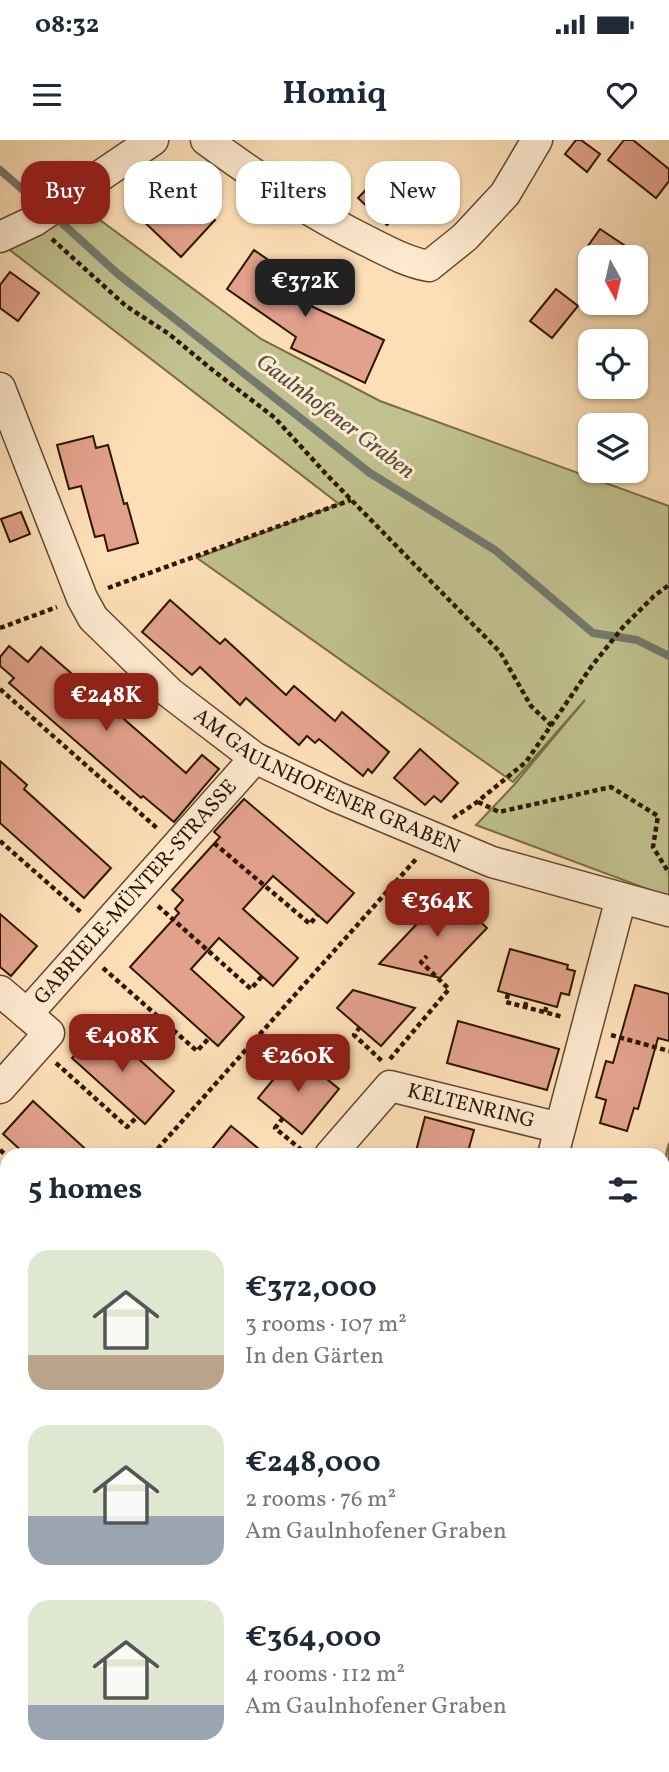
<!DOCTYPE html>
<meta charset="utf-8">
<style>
:root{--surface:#fff;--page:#f2f2f3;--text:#1f2937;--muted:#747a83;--accent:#8f2418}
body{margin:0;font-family:Vollkorn,serif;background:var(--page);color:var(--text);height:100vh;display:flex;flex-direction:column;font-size:26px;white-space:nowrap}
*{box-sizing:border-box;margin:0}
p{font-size:23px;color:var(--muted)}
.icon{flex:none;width:38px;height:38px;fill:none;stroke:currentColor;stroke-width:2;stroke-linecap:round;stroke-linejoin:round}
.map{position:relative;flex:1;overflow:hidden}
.side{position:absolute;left:0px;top:1008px;width:670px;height:625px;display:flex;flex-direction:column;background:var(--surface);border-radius:21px 21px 0 0;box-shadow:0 2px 5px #0004}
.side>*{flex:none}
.top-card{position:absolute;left:21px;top:21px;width:628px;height:63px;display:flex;gap:14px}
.needle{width:46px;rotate:172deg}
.tools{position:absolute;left:578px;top:105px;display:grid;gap:14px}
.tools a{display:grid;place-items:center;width:70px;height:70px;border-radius:14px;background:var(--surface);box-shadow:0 2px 5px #0004;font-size:35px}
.price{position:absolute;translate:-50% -60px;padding:0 16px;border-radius:14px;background:var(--accent);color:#fff;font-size:23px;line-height:46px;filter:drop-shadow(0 2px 4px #0008)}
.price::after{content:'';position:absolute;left:50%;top:42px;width:21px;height:16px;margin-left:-10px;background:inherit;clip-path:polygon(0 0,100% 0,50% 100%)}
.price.on{background:#222;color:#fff}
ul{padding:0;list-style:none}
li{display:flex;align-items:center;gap:21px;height:175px;padding:0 28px}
li span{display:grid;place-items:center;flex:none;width:196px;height:140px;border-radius:21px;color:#555}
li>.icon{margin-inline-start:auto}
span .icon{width:84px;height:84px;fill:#fffc;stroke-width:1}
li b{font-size:30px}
h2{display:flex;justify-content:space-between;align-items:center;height:84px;padding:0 28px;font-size:30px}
.tag{padding:0 24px;border-radius:21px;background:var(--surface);box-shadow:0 2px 5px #0004;font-size:24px;line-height:63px}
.tag.on{background:var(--accent);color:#fff}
.status{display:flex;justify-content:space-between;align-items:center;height:49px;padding:0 35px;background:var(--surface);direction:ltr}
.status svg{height:19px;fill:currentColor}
header{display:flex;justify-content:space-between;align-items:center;height:91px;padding:0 28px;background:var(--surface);font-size:32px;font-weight:700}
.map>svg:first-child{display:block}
.green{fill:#c0c18e;stroke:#786c47;stroke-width:2}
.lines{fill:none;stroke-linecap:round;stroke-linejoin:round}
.stream{stroke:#73796d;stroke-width:8}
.building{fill:#e2a18c;stroke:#2f1600;stroke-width:2}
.service-casing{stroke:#62482e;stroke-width:19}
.minor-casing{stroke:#62482e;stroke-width:33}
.path{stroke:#2f1600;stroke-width:4.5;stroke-dasharray:5 3.5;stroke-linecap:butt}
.service{stroke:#feead0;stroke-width:16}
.minor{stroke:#feead0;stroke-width:30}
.labels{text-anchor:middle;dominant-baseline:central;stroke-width:6;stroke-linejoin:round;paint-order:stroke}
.street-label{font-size:21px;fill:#2f1600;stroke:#feead0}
.water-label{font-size:23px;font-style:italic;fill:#575040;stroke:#feead0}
</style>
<div class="status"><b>08:32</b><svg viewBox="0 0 49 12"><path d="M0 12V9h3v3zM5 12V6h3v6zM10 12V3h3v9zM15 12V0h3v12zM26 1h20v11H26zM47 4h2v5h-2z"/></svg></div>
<header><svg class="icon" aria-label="menu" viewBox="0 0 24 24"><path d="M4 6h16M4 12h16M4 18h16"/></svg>Homiq<svg class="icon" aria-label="heart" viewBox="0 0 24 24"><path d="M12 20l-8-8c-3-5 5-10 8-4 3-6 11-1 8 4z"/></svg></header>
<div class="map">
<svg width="669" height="1632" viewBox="0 0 669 1632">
<rect width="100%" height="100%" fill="#fddfb7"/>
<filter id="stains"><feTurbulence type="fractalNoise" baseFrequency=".00286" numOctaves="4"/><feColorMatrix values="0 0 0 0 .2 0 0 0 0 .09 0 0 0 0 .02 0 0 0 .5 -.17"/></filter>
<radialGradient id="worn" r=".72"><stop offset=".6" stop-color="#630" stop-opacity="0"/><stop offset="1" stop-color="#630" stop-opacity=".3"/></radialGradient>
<g class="green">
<polygon points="77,63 261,199 380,261 669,366 669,757 476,685 514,645 585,560 513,642 197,418 339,364 2,104"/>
<path d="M669,1003v156c-7,-46 -13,-112 0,-156z"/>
</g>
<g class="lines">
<g class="stream">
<polyline points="0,30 30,56"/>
<polyline points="63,84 118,134 370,333 495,410 593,493 637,500 669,516"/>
</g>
</g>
<g class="building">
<polygon points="576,0 581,0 600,14 587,32 565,14"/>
<polygon points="624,0 633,0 669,29 669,41 656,58 608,20"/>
<polygon points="386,29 415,56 387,85 358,58"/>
<polygon points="172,39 215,80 181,117 138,76"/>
<polygon points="600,89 642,117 580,117"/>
<polygon points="254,110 306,146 296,159 384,200 365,243 291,208 296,197 227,149"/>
<polygon points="10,132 39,153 18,181 0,168 0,145"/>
<polygon points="556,149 578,166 552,198 530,181"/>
<polygon points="93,296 96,308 108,305 124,364 127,363 138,403 108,411 104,395 95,397 81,346 69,349 57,305"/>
<polygon points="21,372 30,394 10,402 1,379"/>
<polygon points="170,460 220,504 225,499 286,555 294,546 335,581 342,572 389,612 372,633 368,629 363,636 319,599 315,603 307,596 299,605 246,558 240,565 200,527 192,535 142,492"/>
<polygon points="9,506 28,522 41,507 186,633 202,615 219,629 174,682 143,656 141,658 9,543 14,538 0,526 0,517"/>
<polygon points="420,609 458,643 441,662 434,656 425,665 394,638"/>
<polygon points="0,621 27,645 24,649 111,728 84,758 0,683"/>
<polygon points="244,659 354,753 327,783 273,736 243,769 298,818 273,846 219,798 191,829 244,877 218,906 130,827 179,773 175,769 183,760 172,750 220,697 214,692"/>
<polygon points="448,751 487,788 465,811 440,838 379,824"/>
<polygon points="0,774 37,806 11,836 0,827"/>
<polygon points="510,809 568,825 567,829 575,831 569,855 561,853 557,867 498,851"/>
<polygon points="635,845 669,854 669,901 658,898 638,969 634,968 627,991 600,983 606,960 596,957 606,921 613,923"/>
<polygon points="353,850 415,868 381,906 337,868"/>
<polygon points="458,881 559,909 547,950 447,923"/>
<polygon points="98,882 174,951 145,984 72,918 87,902 83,899"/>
<polygon points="295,913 339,949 302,994 258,958"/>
<polygon points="33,961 69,994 92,1015 26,1015 3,994"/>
<polygon points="425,977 474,990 467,1015 415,1015"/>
<polygon points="231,986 241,994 266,1015 207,1015"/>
</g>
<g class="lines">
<defs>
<g id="service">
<polyline points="0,1466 7,1465"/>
<polyline points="0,1597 7,1596"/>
</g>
<g id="minor">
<path d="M206,0c52,38 105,74 163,102 20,10 38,20 60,24l36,-29 40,-43 32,-54"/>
<polyline points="0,97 34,81 153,0"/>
<path id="s1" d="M0,248l82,210 11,20 77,75 85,65 82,39 155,65 177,49"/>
<polyline points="0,851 27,874"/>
<path id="s2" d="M0,948l49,-55 -22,-19 228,-256"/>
<path id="s3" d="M330,1015l60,-69 170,42"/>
<polyline points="553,1015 621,758"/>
<polyline points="0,1187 7,1193"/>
<polyline points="663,1502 669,1503"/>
</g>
</defs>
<use href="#service" class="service-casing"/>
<use href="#minor" class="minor-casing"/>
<g class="path">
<polyline points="52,99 126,166 169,194 210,228 275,278 326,334 500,512 531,566 552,586"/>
<polyline points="108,448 351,360"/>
<polyline points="0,488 57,467"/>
<polyline points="0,549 158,689"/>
<polyline points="478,662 499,672 611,647 658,676 653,707 669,733"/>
<polyline points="453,678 477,662 526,622 591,527 623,487 654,456 669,445"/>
<polyline points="0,701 83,774"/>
<polyline points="214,703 310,784 317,775"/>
<polyline points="158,766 251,849 262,836"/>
<polyline points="103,828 197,911 209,898"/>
<polyline points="508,854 506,862 563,877"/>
<polyline points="525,867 527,859"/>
<polyline points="545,872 547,864"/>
<polyline points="360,887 354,895 383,922"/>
<polyline points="611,895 669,911"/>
<polyline points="390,919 449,849 421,822 427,816"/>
<polyline points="56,923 127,987 137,977"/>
<polyline points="283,978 275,988 304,1012"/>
<polyline points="0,1010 7,1016"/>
<polyline points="152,1015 417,718"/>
<polyline points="306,1626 314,1632"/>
</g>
<use href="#service" class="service"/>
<use href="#minor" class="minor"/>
</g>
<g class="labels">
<g class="street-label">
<text stroke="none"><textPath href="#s1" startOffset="537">AM GAULNHOFENER GRABEN</textPath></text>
<text stroke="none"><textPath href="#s2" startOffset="266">GABRIELE-MÜNTER-STRASSE</textPath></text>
<text stroke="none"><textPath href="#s3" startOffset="175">KELTENRING</textPath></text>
</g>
<g class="water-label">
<text transform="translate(335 277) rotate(37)">Gaulnhofener Graben</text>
</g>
</g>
<rect width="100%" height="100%" filter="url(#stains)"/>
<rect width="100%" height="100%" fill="url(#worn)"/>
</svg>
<div class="tools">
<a><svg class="needle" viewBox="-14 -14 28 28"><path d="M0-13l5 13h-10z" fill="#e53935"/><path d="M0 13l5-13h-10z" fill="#747a83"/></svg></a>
<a><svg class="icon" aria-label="locate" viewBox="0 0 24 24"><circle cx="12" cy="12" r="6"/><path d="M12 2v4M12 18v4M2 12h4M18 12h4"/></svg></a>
<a><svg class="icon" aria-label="layers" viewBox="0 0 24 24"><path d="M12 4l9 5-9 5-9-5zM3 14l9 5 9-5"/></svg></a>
</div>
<b class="price on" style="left:305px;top:179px">€372K</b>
<b class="price" style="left:106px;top:593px">€248K</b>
<b class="price" style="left:437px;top:799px">€364K</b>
<b class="price" style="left:122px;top:934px">€408K</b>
<b class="price" style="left:298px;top:954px">€260K</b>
<div class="top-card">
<a class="tag on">Buy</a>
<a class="tag">Rent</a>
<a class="tag">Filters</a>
<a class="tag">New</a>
</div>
<section class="side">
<h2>5 homes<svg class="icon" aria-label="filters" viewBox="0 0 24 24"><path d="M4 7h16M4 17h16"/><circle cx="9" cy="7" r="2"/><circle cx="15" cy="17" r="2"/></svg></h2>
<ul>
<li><span style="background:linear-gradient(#dfe7d0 75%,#b9a48a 0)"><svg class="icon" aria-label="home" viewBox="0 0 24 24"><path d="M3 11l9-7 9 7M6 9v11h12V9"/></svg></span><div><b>€372,000</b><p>3 rooms · 107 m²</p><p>In den Gärten</p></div></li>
<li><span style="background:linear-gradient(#dfe7d0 65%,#9aa5b1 0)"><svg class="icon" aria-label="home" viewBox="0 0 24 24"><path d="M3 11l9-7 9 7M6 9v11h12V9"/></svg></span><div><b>€248,000</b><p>2 rooms · 76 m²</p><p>Am Gaulnhofener Graben</p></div></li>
<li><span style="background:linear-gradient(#dfe7d0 75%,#9aa5b1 0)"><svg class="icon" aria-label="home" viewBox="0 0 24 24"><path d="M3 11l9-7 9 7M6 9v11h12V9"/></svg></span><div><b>€364,000</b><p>4 rooms · 112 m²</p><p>Am Gaulnhofener Graben</p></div></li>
</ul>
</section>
</div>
